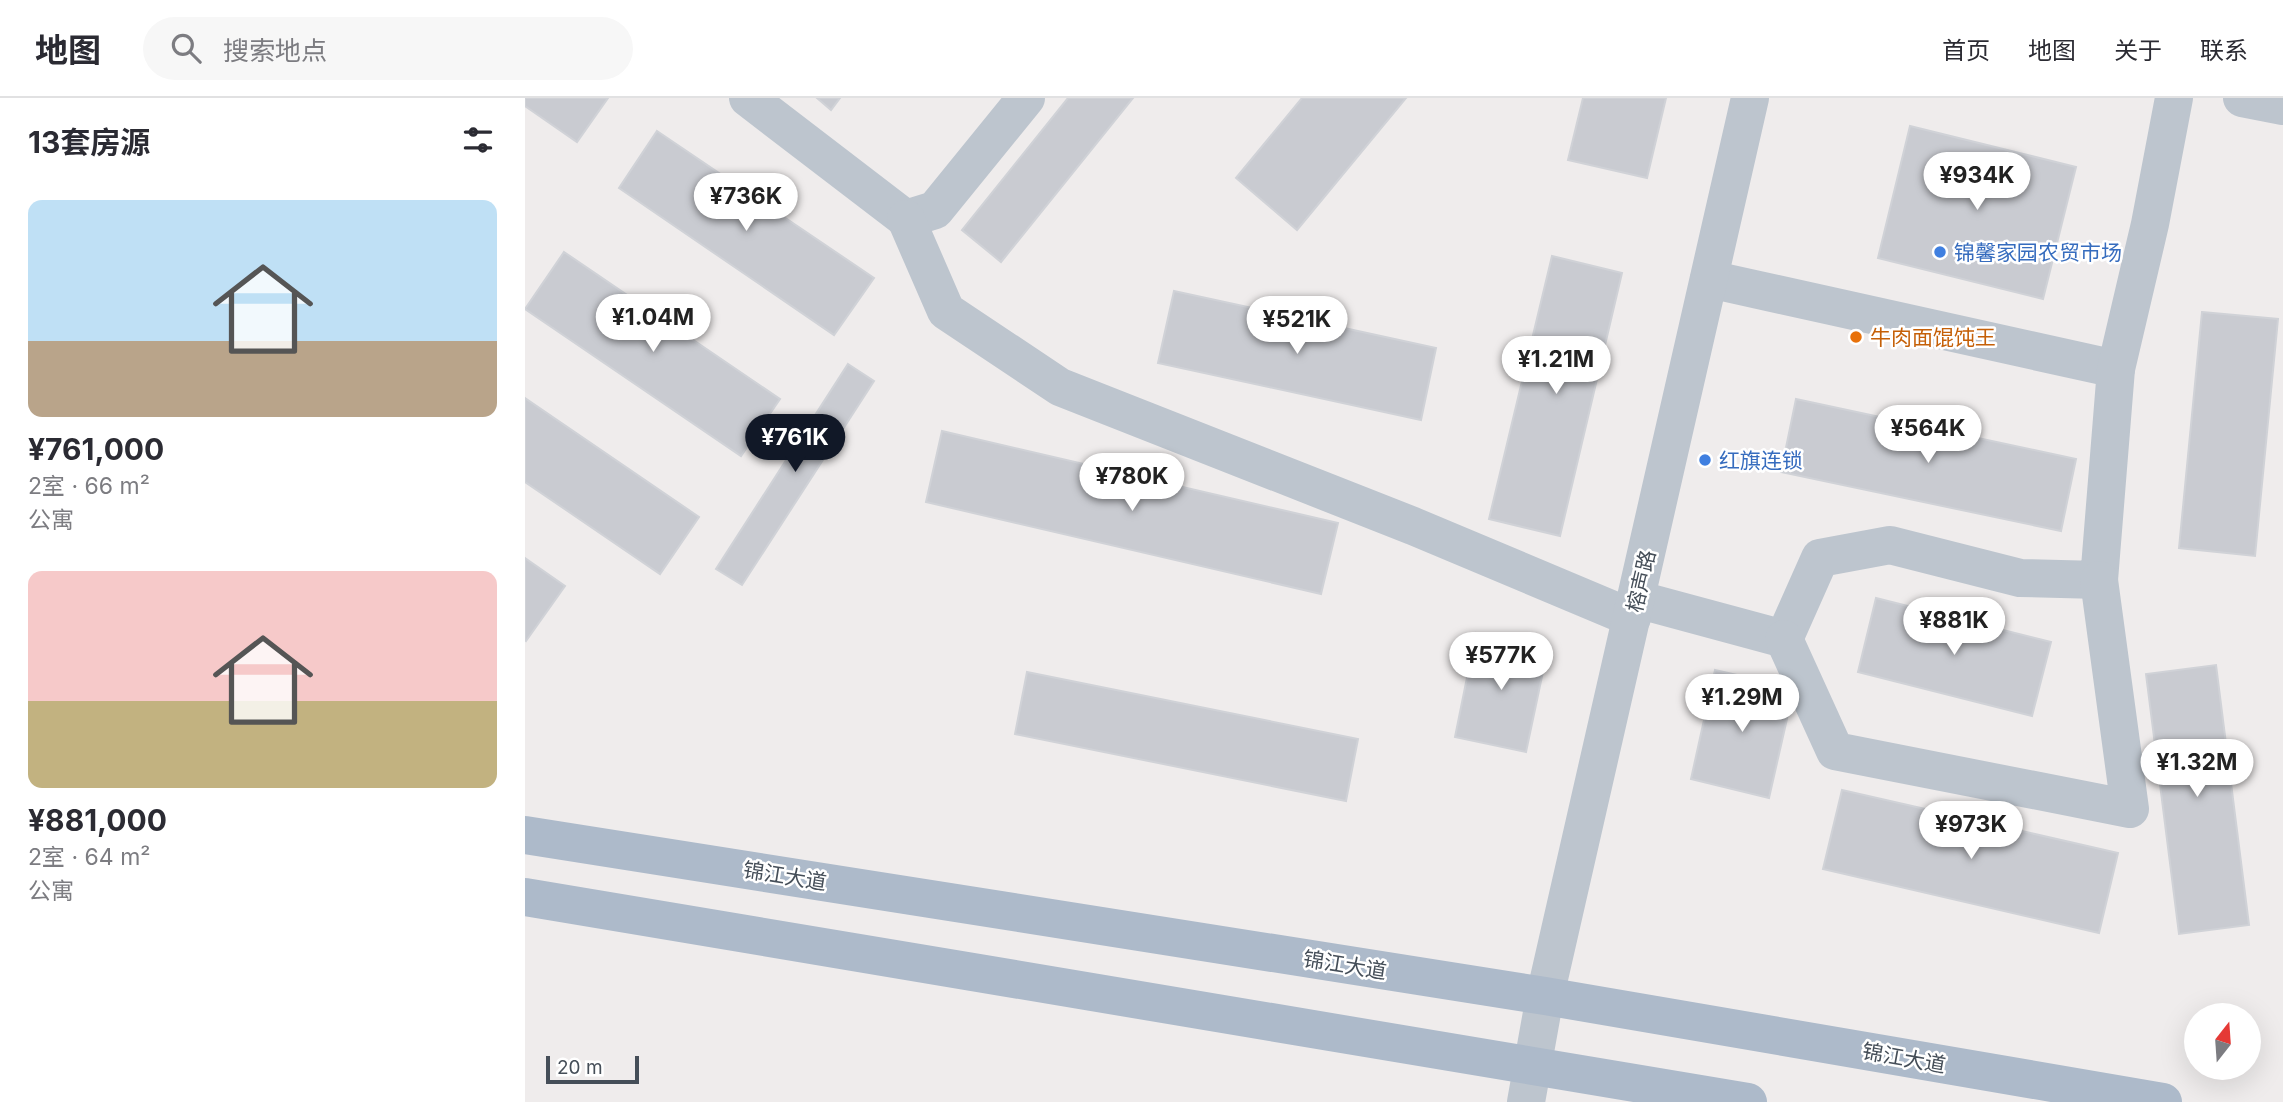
<!DOCTYPE html>
<html lang="zh">
<meta charset="utf-8">
<style>
:root{--surface:#fff;--page:#f7f7f7;--text:#2b2b33;--muted:#7c7c81;--line:#e1e1e2;--accent:#111827}
body{margin:0;font-family:Inter,"Noto Sans SC",sans-serif;background:var(--page);color:var(--text);height:100vh;display:flex;flex-direction:column;font-size:26px;white-space:nowrap}
*{box-sizing:border-box;margin:0}
p{font-size:23px;color:var(--muted)}
.icon{flex:none;width:38px;height:38px;fill:none;stroke:currentColor;stroke-width:2;stroke-linecap:round;stroke-linejoin:round}
.map{position:relative;flex:1;overflow:hidden}
.sheet{display:flex;flex-direction:column;background:var(--surface);width:525px}
.sheet>*{flex:none}
.needle{width:46px;rotate:17deg}
.buttons{position:absolute;left:1659px;top:905px;display:grid;gap:14px}
.buttons a{display:grid;place-items:center;width:77px;height:77px;border-radius:50%;background:var(--surface);box-shadow:0 7px 28px #0002;font-size:35px}
.scale{position:absolute;left:21px;bottom:18px;width:93px;box-sizing:border-box;padding-left:7px;border:4px solid #454e58;border-top:0;font-size:19px;line-height:24px;white-space:nowrap;color:#454e58;-webkit-text-stroke:5px #fff;paint-order:stroke}
.price{position:absolute;translate:-50% -60px;padding:0 16px;border-radius:24px;background:#fff;color:#222;font-size:23px;line-height:46px;filter:drop-shadow(0 2px 4px #0008)}
.price::after{content:'';position:absolute;left:50%;top:42px;width:21px;height:16px;margin-left:-10px;background:inherit;clip-path:polygon(0 0,100% 0,50% 100%)}
.price.current{background:var(--accent);color:#fff}
ul{padding:0;list-style:none}
li{display:grid;align-content:center;gap:14px;height:371px;padding:0 28px}
li span{display:grid;place-items:center;height:217px;border-radius:14px;color:#555}
li>.icon{margin-inline-start:auto}
span .icon{width:126px;height:126px;fill:#fffc;stroke-width:1}
li b{font-size:30px}
h2{display:flex;justify-content:space-between;align-items:center;height:84px;padding:0 28px;font-size:30px}
header{display:flex;align-items:center;gap:42px;box-sizing:border-box;height:98px;padding:0 35px;background:var(--surface);border-bottom:2px solid var(--line)}
header strong{font-size:33px}
nav{display:flex;gap:38px;margin-inline-start:auto;font-size:24px}
.search{width:490px;height:63px;background:var(--page);display:flex;align-items:center;gap:18px;box-sizing:border-box;padding:0 24px;border-radius:38px;color:var(--muted);font-size:26px}
main{display:flex;flex:1;min-height:0}
.map>svg:first-child{display:block}
.building{fill:#c9cbd1;stroke:#d0d2d7;stroke-width:2}
.lines{fill:none;stroke-linecap:round;stroke-linejoin:round}
.minor{stroke:#bdc5ce;stroke-width:38}
.major{stroke:#adbaca;stroke-width:38}
.shop-dot{fill:#3f7fe0;stroke:#fff;stroke-width:2.5}
.food-dot{fill:#e8710a;stroke:#fff;stroke-width:2.5}
.labels{text-anchor:middle;dominant-baseline:central;stroke-width:5;stroke-linejoin:round;paint-order:stroke}
.shop-label{font-size:21px;fill:#366cbe;stroke:#fff;text-anchor:start}
.food-label{font-size:21px;fill:#c56008;stroke:#fff;text-anchor:start}
.street-label{font-size:21px;fill:#454e58;stroke:#fff}
</style>
<header>
<strong>地图</strong>
<div class="search"><svg class="icon" aria-label="search" viewBox="0 0 24 24"><circle cx="10" cy="10" r="6"/><path d="M15 15l6 6"/></svg>搜索地点</div>
<nav><a>首页</a><a>地图</a><a>关于</a><a>联系</a></nav>
</header>
<main>
<section class="sheet">
<h2>13套房源<svg class="icon" aria-label="filters" viewBox="0 0 24 24"><path d="M4 7h16M4 17h16"/><circle cx="9" cy="7" r="2"/><circle cx="15" cy="17" r="2"/></svg></h2>
<ul>
<li><span style="background:linear-gradient(#bfe0f5 65%,#b9a48a 0)"><svg class="icon" aria-label="home" viewBox="0 0 24 24"><path d="M3 11l9-7 9 7M6 9v11h12V9"/></svg></span><div><b>¥761,000</b><p>2室 · 66 m²</p><p>公寓</p></div></li>
<li><span style="background:linear-gradient(#f6c9c9 60%,#c2b280 0)"><svg class="icon" aria-label="home" viewBox="0 0 24 24"><path d="M3 11l9-7 9 7M6 9v11h12V9"/></svg></span><div><b>¥881,000</b><p>2室 · 64 m²</p><p>公寓</p></div></li>
</ul>
</section>
<div class="map">
<svg width="1758" height="1004" viewBox="0 0 1758 1004">
<rect width="100%" height="100%" fill="#efecec"/>
<g class="building">
<polygon points="0,0 83,0 52,44 0,8"/>
<polygon points="292,0 315,0 306,12"/>
<polygon points="543,0 608,0 476,164 437,132"/>
<polygon points="777,0 881,0 772,132 711,80"/>
<polygon points="1058,0 1141,0 1122,80 1043,62"/>
<polygon points="1385,28 1551,69 1518,201 1353,160"/>
<polygon points="132,33 349,180 309,237 94,90"/>
<polygon points="39,154 255,301 216,358 0,211"/>
<polygon points="1027,158 1097,175 1035,438 964,421"/>
<polygon points="649,193 911,250 896,322 633,265"/>
<polygon points="1677,214 1753,221 1730,458 1654,450"/>
<polygon points="323,266 349,283 217,487 191,471"/>
<polygon points="0,300 174,419 135,476 0,384"/>
<polygon points="1271,301 1551,361 1536,433 1256,374"/>
<polygon points="417,333 813,425 796,496 401,404"/>
<polygon points="0,460 40,488 1,543 0,542"/>
<polygon points="1351,500 1526,544 1507,618 1333,574"/>
<polygon points="951,535 1023,550 1001,654 930,639"/>
<polygon points="1691,567 1724,827 1654,836 1621,576"/>
<polygon points="1190,572 1269,590 1244,700 1166,681"/>
<polygon points="502,574 833,641 821,703 490,636"/>
<polygon points="1317,692 1593,755 1574,835 1298,771"/>
</g>
<g class="lines">
<g class="minor">
<polyline points="223,0 381,121 410,112 501,0"/>
<polyline points="1717,0 1758,8"/>
<polyline points="381,121 421,213 535,289 888,428 1107,520"/>
<polyline points="1184,181 1591,271"/>
<polyline points="1111,501 1259,541 1295,460 1365,447 1495,480 1574,482 1591,271 1625,126 1649,0"/>
<polyline points="1259,541 1310,653 1605,711 1574,482"/>
<polyline points="1001,1004 1020,898 1225,0"/>
</g>
<g class="major">
<polyline points="0,737 1020,898 1638,1004"/>
<polyline points="0,799 1223,1004"/>
</g>
</g>
<g class="shop-dot">
<circle cx="1415" cy="154" r="7"/>
<circle cx="1180" cy="362" r="7"/>
</g>
<circle class="food-dot" cx="1331" cy="239" r="7"/>
<g class="labels">
<g class="shop-label">
<text x="1429" y="154">锦馨家园农贸市场</text>
<text x="1194" y="362">红旗连锁</text>
</g>
<g class="food-label">
<text x="1345" y="239">牛肉面馄饨王</text>
</g>
<g class="street-label">
<text transform="translate(1116 483) rotate(-77)">榕声路</text>
<text transform="translate(260 778) rotate(9)">锦江大道</text>
<text transform="translate(820 867) rotate(9)">锦江大道</text>
<text transform="translate(1379 960) rotate(10)">锦江大道</text>
</g>
</g>
</svg>
<div class="buttons">
<a><svg class="needle" viewBox="-14 -14 28 28"><path d="M0-13l5 13h-10z" fill="#e53935"/><path d="M0 13l5-13h-10z" fill="#7c7c81"/></svg></a>
</div>
<div class="scale">20 m</div>
<b class="price" style="left:1452px;top:114px">¥934K</b>
<b class="price" style="left:221px;top:135px">¥736K</b>
<b class="price" style="left:128px;top:256px">¥1.04M</b>
<b class="price" style="left:772px;top:258px">¥521K</b>
<b class="price" style="left:1031px;top:298px">¥1.21M</b>
<b class="price" style="left:1403px;top:367px">¥564K</b>
<b class="price current" style="left:270px;top:376px">¥761K</b>
<b class="price" style="left:607px;top:415px">¥780K</b>
<b class="price" style="left:1429px;top:559px">¥881K</b>
<b class="price" style="left:976px;top:594px">¥577K</b>
<b class="price" style="left:1217px;top:636px">¥1.29M</b>
<b class="price" style="left:1672px;top:701px">¥1.32M</b>
<b class="price" style="left:1446px;top:763px">¥973K</b>
</div>
</main>
